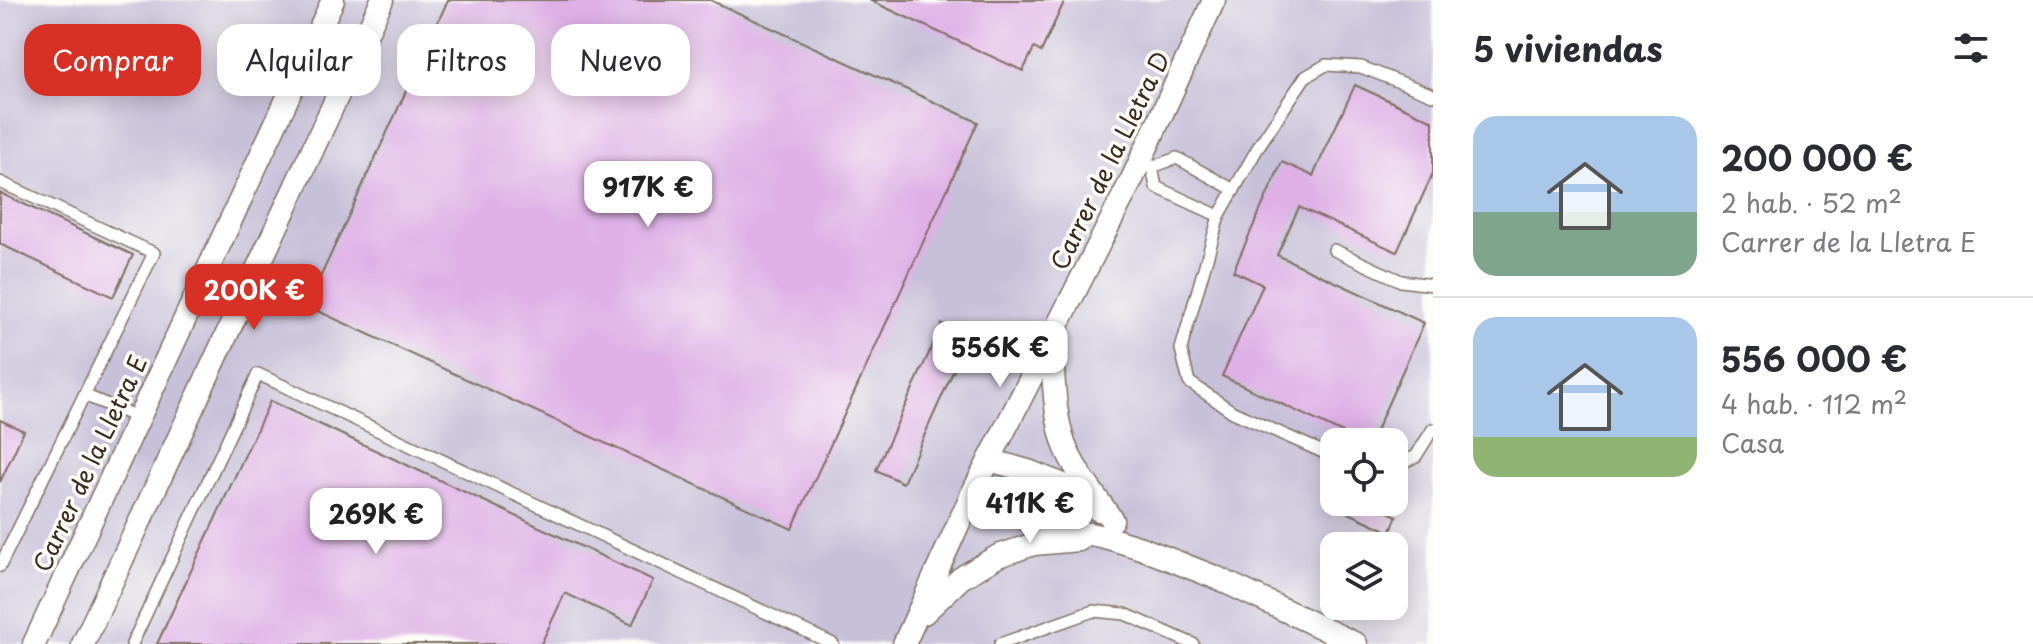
<!DOCTYPE html>
<html lang="es">
<meta charset="utf-8">
<style>
:root{--surface:#fff;--page:#f2f2f3;--text:#2b2b33;--muted:#7c7c81;--line:#e1e1e2;--accent:#d93025}
body{margin:0;font-family:"Playpen Sans",sans-serif;background:var(--page);color:var(--text);height:100vh;display:flex;flex-direction:column;font-size:30px;white-space:nowrap}
*{box-sizing:border-box;margin:0}
p{font-size:26px;color:var(--muted)}
.icon{flex:none;width:44px;height:44px;fill:none;stroke:currentColor;stroke-width:2;stroke-linecap:round;stroke-linejoin:round}
.map{position:relative;flex:1;overflow:hidden}
.sheet{display:flex;flex-direction:column;background:var(--surface);width:600px}
.sheet>*{flex:none}
.guide{position:absolute;left:24px;top:24px;width:760px;height:72px;display:flex;gap:16px}
.controls{position:absolute;left:1320px;top:428px;display:grid;gap:16px}
.controls a{display:grid;place-items:center;width:88px;height:88px;border-radius:16px;background:var(--surface);box-shadow:0 4px 20px #0003;font-size:40px}
.price{position:absolute;translate:-50% -68px;padding:0 18px;border-radius:16px;background:#fff;color:#222;font-size:26px;line-height:52px;filter:drop-shadow(0 2px 4px #0008)}
.price::after{content:'';position:absolute;left:50%;top:48px;width:24px;height:18px;margin-left:-12px;background:inherit;clip-path:polygon(0 0,100% 0,50% 100%)}
.price.current{background:var(--accent);color:#fff}
ul{padding:0;list-style:none}
li{display:flex;align-items:center;gap:24px;height:200px;padding:0 40px}
li+li{border-top:2px solid var(--line)}
li span{display:grid;place-items:center;flex:none;width:224px;height:160px;border-radius:24px;color:#555}
li>.icon{margin-inline-start:auto}
span .icon{width:96px;height:96px;fill:#fffc;stroke-width:1}
li b{font-size:34px}
h2{display:flex;justify-content:space-between;align-items:center;height:96px;padding:0 40px;font-size:34px}
.tag{padding:0 28px;border-radius:24px;background:var(--surface);box-shadow:0 4px 20px #0003;font-size:28px;line-height:72px}
.tag.current{background:var(--accent);color:#fff}
main{display:flex;flex:1;min-height:0}
.map>svg:first-child{display:block}
.industrial{fill:#c7c0d9;fill-rule:evenodd}
.building{fill:#deb0e6}
.lines{fill:none;stroke-linecap:round;stroke-linejoin:round}
.lane-casing{stroke:#7e6e60;stroke-width:14}
.street-casing{stroke:#7e6e60;stroke-width:25}
.lane{stroke:#fff;stroke-width:11}
.street{stroke:#fff;stroke-width:22}
.labels{text-anchor:middle;dominant-baseline:central;stroke-width:7;stroke-linejoin:round;paint-order:stroke}
.street-label{font-size:24px;fill:#3b2a1e;stroke:#fdfcf7}
</style>
<main>
<div class="map">
<svg width="1433" height="644" viewBox="0 0 1433 644">
<rect width="100%" height="100%" fill="#fdfcf7"/>
<filter id="ink" filterUnits="userSpaceOnUse"><feTurbulence type="fractalNoise" baseFrequency=".0125" numOctaves="2"/><feDisplacementMap in="SourceGraphic" scale="16" xChannelSelector="R" yChannelSelector="G"/><feConvolveMatrix kernelMatrix="1 2 1 2 8 2 1 2 1" color-interpolation-filters="sRGB"/></filter>
<filter id="wash" filterUnits="userSpaceOnUse"><feTurbulence type="fractalNoise" baseFrequency=".006" numOctaves="4" result="noise"/><feDisplacementMap in="SourceGraphic" scale="32" xChannelSelector="R" yChannelSelector="G"/><feGaussianBlur stdDeviation="1.8" result="paint"/><feColorMatrix in="noise" values="0 0 0 0 0 0 0 0 0 0 0 0 0 0 0 0 0 1.4 0 .05"/><feComposite in="paint" operator="in"/></filter>
<g filter="url(#wash)">
<rect width="100%" height="100%" fill="#f9ecdb"/>
<path class="industrial" d="M0,0h1433v644h-1433zM1334,442h60v60h-60zM1334,546h60v60h-60z"/>
<g id="blocks">
<g class="building">
<polygon points="448,0 710,0 978,122 792,529 307,306"/>
<polygon points="869,0 1065,0 1041,52 1034,48 1023,71"/>
<polygon points="1355,85 1433,121 1433,173 1397,252 1299,207 1277,255 1424,323 1371,442 1362,442 1222,376 1263,285 1233,271 1282,162 1313,176"/>
<polygon points="0,193 133,255 113,297 0,244"/>
<polygon points="942,324 969,336 903,483 876,470"/>
<polygon points="270,401 653,580 632,625 565,593 541,644 157,644"/>
<polygon points="0,420 24,431 0,482"/>
<polygon points="1325,502 1366,502 1397,516 1390,532"/>
</g>
</g>
</g>
<g filter="url(#ink)">
<use href="#blocks" fill-opacity="0" stroke="#7e6e60" stroke-width="2"/>
<g class="lines">
<defs>
<g id="lane">
<polyline points="1140,160 1152,167 1177,158 1234,190"/>
<polyline points="1152,167 1156,187 1219,216"/>
<polyline points="0,182 154,253 0,566"/>
<polyline points="1334,250 1401,281 1433,285"/>
<polyline points="84,395 139,418"/>
<polyline points="1334,457 1233,412 1189,382 1181,349 1219,216 1260,144 1305,77 1326,65 1361,67 1433,95"/>
<polyline points="1394,467 1416,456 1433,429"/>
<polyline points="132,644 258,374 833,644"/>
<polyline points="1000,644 1093,611 1125,614 1193,644"/>
</g>
<g id="street">
<path d="M1051,340c3,35 2,73 14,106 11,27 31,50 47,74"/>
<polyline points="989,460 1028,471 1061,484 1098,510"/>
<polyline points="971,496 1039,524 1105,537 1141,548 1217,578 1356,644"/>
<polyline points="924,613 961,578 998,556 1034,544 1079,540"/>
<polyline points="34,644 333,0"/>
<polyline points="83,644 382,0"/>
<polyline points="904,644 971,496 1133,177 1214,0"/>
</g>
</defs>
<use href="#lane" class="lane-casing"/>
<use href="#street" class="street-casing"/>
<use href="#lane" class="lane"/>
<use href="#street" class="street"/>
</g>
</g>
<g class="labels">
<g class="street-label">
<text transform="translate(1109 160) rotate(-64)">Carrer de la Lletra D</text>
<text transform="translate(89 463) rotate(-65)">Carrer de la Lletra E</text>
</g>
</g>
</svg>
<div class="controls">
<a><svg class="icon" aria-label="locate" viewBox="0 0 24 24"><circle cx="12" cy="12" r="6"/><path d="M12 2v4M12 18v4M2 12h4M18 12h4"/></svg></a>
<a><svg class="icon" aria-label="layers" viewBox="0 0 24 24"><path d="M12 4l9 5-9 5-9-5zM3 14l9 5 9-5"/></svg></a>
</div>
<b class="price" style="left:648px;top:229px">917K €</b>
<b class="price current" style="left:254px;top:332px">200K €</b>
<b class="price" style="left:1000px;top:389px">556K €</b>
<b class="price" style="left:1030px;top:545px">411K €</b>
<b class="price" style="left:376px;top:556px">269K €</b>
<div class="guide">
<a class="tag current">Comprar</a>
<a class="tag">Alquilar</a>
<a class="tag">Filtros</a>
<a class="tag">Nuevo</a>
</div>
</div>
<section class="sheet">
<h2>5 viviendas<svg class="icon" aria-label="filters" viewBox="0 0 24 24"><path d="M4 7h16M4 17h16"/><circle cx="9" cy="7" r="2"/><circle cx="15" cy="17" r="2"/></svg></h2>
<ul>
<li><span style="background:linear-gradient(#a9c7e8 60%,#7fa58c 0)"><svg class="icon" aria-label="home" viewBox="0 0 24 24"><path d="M3 11l9-7 9 7M6 9v11h12V9"/></svg></span><div><b>200 000 €</b><p>2 hab. · 52 m²</p><p>Carrer de la Lletra E</p></div></li>
<li><span style="background:linear-gradient(#a9c7e8 75%,#8fb573 0)"><svg class="icon" aria-label="home" viewBox="0 0 24 24"><path d="M3 11l9-7 9 7M6 9v11h12V9"/></svg></span><div><b>556 000 €</b><p>4 hab. · 112 m²</p><p>Casa</p></div></li>
</ul>
</section>
</main>
